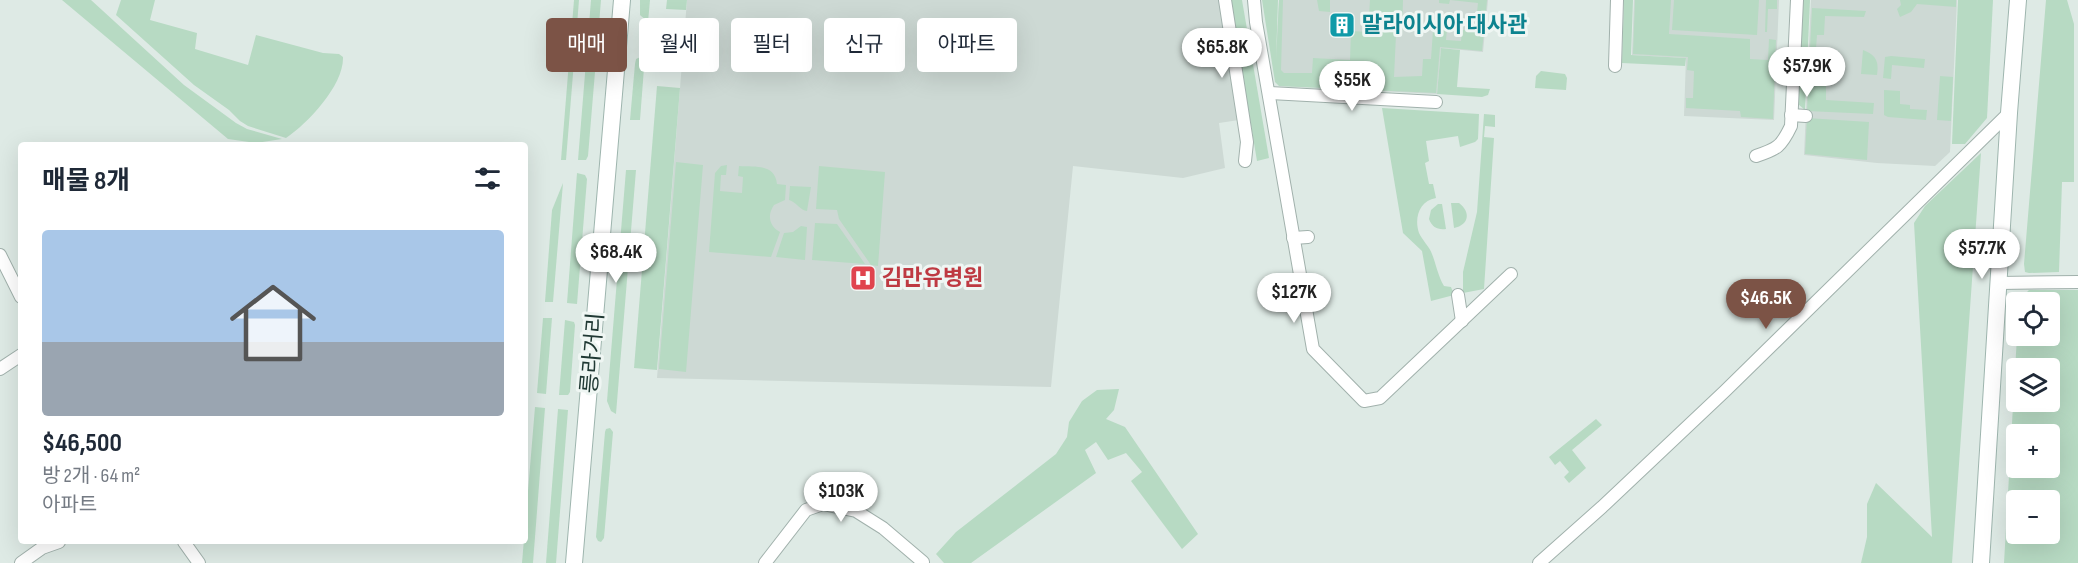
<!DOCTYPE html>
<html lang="ko">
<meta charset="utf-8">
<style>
:root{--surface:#fff;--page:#f2f2f3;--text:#1f2937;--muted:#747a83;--accent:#7c5346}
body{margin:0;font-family:"Sofia Sans Condensed","Noto Sans KR",sans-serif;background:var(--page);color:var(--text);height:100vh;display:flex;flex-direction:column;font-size:22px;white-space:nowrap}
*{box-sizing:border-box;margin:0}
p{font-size:20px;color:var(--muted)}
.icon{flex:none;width:33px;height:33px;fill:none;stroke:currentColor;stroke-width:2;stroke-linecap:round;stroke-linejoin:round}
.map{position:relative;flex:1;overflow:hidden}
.sheet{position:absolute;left:18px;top:142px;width:510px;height:402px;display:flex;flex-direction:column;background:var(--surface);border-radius:6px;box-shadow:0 6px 24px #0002}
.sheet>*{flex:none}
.banner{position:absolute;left:546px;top:18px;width:570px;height:54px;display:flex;gap:12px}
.buttons{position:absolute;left:2006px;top:292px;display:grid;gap:12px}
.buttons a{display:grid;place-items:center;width:54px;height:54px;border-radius:6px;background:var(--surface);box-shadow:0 6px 24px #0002;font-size:30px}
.price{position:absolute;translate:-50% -51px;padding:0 14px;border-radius:21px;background:#fff;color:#222;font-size:20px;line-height:39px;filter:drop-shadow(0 2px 3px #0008)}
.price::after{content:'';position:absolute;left:50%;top:36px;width:18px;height:14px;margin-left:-9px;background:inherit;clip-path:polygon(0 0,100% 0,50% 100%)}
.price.on{background:var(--accent);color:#fff}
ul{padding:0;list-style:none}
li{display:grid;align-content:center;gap:12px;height:318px;padding:0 24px}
li span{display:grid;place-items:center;height:186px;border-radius:6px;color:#555}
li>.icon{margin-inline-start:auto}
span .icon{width:108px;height:108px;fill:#fffc;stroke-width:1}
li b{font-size:26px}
h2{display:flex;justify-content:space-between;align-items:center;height:72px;padding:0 24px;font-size:26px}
.pill{padding:0 21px;border-radius:6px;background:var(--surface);box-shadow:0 6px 24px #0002;font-size:21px;line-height:54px}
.pill.on{background:var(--accent);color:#fff}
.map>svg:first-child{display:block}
.built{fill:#cdd9d4}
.green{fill:#b7dac3;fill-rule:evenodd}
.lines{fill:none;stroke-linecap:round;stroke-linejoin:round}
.street-casing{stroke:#a1b1ac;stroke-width:14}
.secondary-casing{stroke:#9eb5ae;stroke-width:18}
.street{stroke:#fff;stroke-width:12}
.secondary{stroke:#fff;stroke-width:16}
.labels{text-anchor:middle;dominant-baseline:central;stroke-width:6;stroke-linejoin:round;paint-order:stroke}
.culture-label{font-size:22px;font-weight:bold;fill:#0d838f;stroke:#eff6f3;text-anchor:start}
.health-label{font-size:22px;font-weight:bold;fill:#be3a42;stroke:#eff6f3;text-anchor:start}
.street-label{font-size:22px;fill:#203934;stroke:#eff6f3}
</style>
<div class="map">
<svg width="2078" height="563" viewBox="0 0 2078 563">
<rect width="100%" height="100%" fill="#deeae5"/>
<g class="built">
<polygon points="687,0 1221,0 1239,120 1219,123 1225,168 1183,178 1073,166 1051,387 657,378"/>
<polygon points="1279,0 1488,0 1483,52 1441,48 1437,94 1280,86 1276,59"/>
<polygon points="1634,0 1779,0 1774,120 1684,116 1686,58 1632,55"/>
<polygon points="1811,0 1957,0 1950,152 1935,166 1877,163 1804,155"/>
</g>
<g class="green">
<polygon points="62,0 91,0 184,85 236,123 247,129 282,139 256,143 228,139"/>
<path d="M121,0h34l-5,20 47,13 -2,16 53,16 8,-30 67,18 16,1 4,3c1,28 -35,66 -57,81l-38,-12 -8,-5 -11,-11 -35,-25 -78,-70z"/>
<polygon points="574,0 579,0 566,160 561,160"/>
<polygon points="591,0 601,0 588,156 586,160 578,160"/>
<polygon points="640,0 650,0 648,22 640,15"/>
<polygon points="667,0 687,0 686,10 666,9"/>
<polygon points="1230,0 1242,0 1269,158 1257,161"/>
<polygon points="1262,0 1278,0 1276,61 1279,0 1283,0 1281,70 1284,73 1312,73 1313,58 1350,60 1351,31 1368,32 1370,0 1403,0 1402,35 1396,35 1394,77 1422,76 1423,59 1431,59 1434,16 1438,16 1437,28 1447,29 1446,40 1461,41 1462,30 1475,30 1476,21 1480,21 1480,13 1477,12 1478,3 1450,0 1449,4 1439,3 1439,0 1487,0 1482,51 1440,47 1436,93 1279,86 1275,82"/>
<polygon points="1317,0 1330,0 1330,12 1319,11"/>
<polygon points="1624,0 1633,0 1631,55 1686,58 1685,66 1622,63"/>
<polygon points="1635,0 1671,0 1669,34 1750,39 1750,59 1768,60 1769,39 1776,40 1773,119 1741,117 1740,111 1686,108 1686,98 1693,98 1694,71 1687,70 1688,57 1633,54"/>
<polygon points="1674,0 1759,0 1757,35 1672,30"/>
<polygon points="1766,0 1777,0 1777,9 1768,9 1767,32 1765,32"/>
<polygon points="1802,0 1810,0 1805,110 1798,104"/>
<polygon points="1900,0 1956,0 1956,7 1917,4 1911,12 1900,17 1897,9 1901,5"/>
<polygon points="1958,0 1993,0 1987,118 1965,144 1952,144"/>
<polygon points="2046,0 2067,0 2074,24 2074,182 2062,182 2059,272 2029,273 2025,272 2024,264"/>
<polygon points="1812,8 1866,11 1864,17 1825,16 1824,35 1817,35 1816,49 1819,50 1819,58 1822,58 1822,66 1819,66 1818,81 1826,82 1826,100 1874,103 1873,114 1807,111"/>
<polygon points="1441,48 1460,50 1457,87 1490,89 1488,95 1482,97 1437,94"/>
<path d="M1863,50c13,5 16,11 14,25l-16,-1z"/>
<polygon points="645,55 640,120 630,120 635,64 636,59"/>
<polygon points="1891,56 1925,59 1924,68 1892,65 1891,79 1883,78 1885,57"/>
<polygon points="1541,71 1565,74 1567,78 1566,90 1535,88 1536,76"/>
<polygon points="1940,76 1953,77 1951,121 1937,120"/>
<polygon points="657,86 680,88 657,370 634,368"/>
<polygon points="1884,90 1900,91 1900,104 1910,105 1910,109 1927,110 1926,120 1888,117 1884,115"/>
<path d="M1382,108l97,6 -1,25 -3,3 -15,5 -2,-11 -32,5 3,20 -4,2 4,21h4l3,14c-17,3 -22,20 -17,35 3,7 10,13 13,21 4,10 6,22 12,32l7,1 3,8 -23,6 -9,-50 -19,-18z"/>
<polygon points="1484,114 1495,115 1495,127 1485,126 1484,137 1494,138 1484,289 1463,293 1463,272 1477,212"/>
<polygon points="1807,118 1869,122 1867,160 1805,154"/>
<polygon points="1981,153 1952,563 1861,563 1867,537 1867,504 1876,483 1932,537 1914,223 1925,206"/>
<polygon points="676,162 703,165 686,372 659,369"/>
<path d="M727,165l-1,10h-5l-1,16 22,2 1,-16 -5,-1 1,-10c17,1 36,-2 38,18l9,1 -1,15 -11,5c-7,10 -5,21 6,27l-9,25 -62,-5 6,-79 6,-7z"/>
<polygon points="819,166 885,172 878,266 871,265 839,219 837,210 816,209"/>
<polygon points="626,170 636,170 616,414 611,411 607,401"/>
<polygon points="577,173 585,175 587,179 577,304 567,303"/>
<polygon points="563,183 553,302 545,302 552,210"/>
<path d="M790,186l21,1 -4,24c-6,0 -11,-9 -18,-11z"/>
<path d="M1451,203h8c12,9 10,22 -5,25z"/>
<path d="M1438,204h4l4,25c-9,1 -14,-2 -17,-10l2,-9z"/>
<polygon points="815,223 837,224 865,264 812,260"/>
<polygon points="801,226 807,227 805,260 776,257 784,233 793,232"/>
<path d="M2029,290h49v273h-74l13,-227h32v-33h-27l1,-7zM2016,369h33v33h-33zM2016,435h33v33h-33zM2016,501h33v33h-33z"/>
<polygon points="543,318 552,318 546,394 537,393"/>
<polygon points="565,320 574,322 575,325 570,392 568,395 559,395"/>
<polygon points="1119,389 1114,410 1106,419 1125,427 1198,534 1182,549 1131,481 1142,472 1126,453 1108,460 1096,442 1085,450 1096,473 971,563 944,563 936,554 956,532 1056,454 1067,437 1069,422 1082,401 1097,390"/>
<polygon points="535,407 545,408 533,563 522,563"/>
<polygon points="558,409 568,410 556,563 546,563"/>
<polygon points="1596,419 1602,425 1572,450 1586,468 1569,483 1564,477 1569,472 1560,461 1555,465 1549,457"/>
<polygon points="610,428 613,432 604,538 601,542 598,541 596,537 605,432 606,429"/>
</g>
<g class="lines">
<defs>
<g id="street">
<polyline points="1225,0 1247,142 1245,161"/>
<polyline points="1254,0 1256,22 1313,349 1364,401 1380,398 1511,274"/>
<polyline points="1615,66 1617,0"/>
<polyline points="1269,93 1436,102"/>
<polyline points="1791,115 1806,116"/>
<path d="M1756,156c21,-7 25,-9 35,-30l6,-126"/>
<polyline points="1293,238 1308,237"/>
<polyline points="0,255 21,297"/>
<polyline points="1999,283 2078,282"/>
<polyline points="1458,295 1462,321"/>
<polyline points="0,369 21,355"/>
<polyline points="184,542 199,563"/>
<polyline points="21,563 42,548 59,542"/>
<polyline points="765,563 806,510 823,504 856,511 883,528 923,562"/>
<polyline points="1539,563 1602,507 1725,391 2009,113"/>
</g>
<g id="secondary">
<polyline points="574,563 622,0"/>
<polyline points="1981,563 2009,113 2018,0"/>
</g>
</defs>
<use href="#street" class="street-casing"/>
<use href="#secondary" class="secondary-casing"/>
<use href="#street" class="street"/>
<use href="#secondary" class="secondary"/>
</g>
<defs>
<symbol id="building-square" viewBox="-11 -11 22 22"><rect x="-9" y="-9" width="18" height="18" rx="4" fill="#0f9aa8" stroke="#eff6f3"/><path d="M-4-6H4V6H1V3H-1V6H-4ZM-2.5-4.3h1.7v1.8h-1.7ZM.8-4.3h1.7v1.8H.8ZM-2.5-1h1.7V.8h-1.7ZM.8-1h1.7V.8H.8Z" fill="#fff"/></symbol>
<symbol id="hospital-square" viewBox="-11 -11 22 22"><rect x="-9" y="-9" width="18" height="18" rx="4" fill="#e0444e" stroke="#eff6f3"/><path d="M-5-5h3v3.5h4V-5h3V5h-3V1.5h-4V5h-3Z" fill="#fff"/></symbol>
</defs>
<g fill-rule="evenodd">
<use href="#building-square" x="1327" y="10" width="30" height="30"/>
<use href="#hospital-square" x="848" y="263" width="30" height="30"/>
</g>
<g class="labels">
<g class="culture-label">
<text x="1362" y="25">말라이시아 대사관</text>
</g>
<g class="health-label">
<text x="882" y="278">김만유병원</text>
</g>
<g class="street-label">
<text transform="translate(593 353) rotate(-85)">릉라거리</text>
</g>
</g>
</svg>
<div class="buttons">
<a><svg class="icon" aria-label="locate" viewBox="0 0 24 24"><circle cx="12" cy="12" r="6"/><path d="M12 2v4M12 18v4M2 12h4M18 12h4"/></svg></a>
<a><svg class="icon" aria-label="layers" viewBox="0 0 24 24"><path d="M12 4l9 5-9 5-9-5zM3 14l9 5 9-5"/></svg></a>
<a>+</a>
<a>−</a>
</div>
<b class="price" style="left:1222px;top:79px">$65.8K</b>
<b class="price" style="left:1807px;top:98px">$57.9K</b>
<b class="price" style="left:1352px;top:112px">$55K</b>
<b class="price" style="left:1982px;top:280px">$57.7K</b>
<b class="price" style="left:616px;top:284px">$68.4K</b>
<b class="price" style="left:1294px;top:324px">$127K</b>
<b class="price on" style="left:1766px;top:330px">$46.5K</b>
<b class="price" style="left:841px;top:523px">$103K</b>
<div class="banner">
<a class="pill on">매매</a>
<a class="pill">월세</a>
<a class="pill">필터</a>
<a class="pill">신규</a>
<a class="pill">아파트</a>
</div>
<section class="sheet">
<h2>매물 8개<svg class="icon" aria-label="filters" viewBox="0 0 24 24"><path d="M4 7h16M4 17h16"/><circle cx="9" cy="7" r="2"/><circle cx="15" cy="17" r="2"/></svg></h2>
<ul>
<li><span style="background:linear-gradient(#a9c7e8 60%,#9aa5b1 0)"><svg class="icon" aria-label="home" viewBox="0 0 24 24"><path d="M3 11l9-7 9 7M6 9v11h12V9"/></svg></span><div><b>$46,500</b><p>방 2개 · 64 m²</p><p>아파트</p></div></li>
</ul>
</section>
</div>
